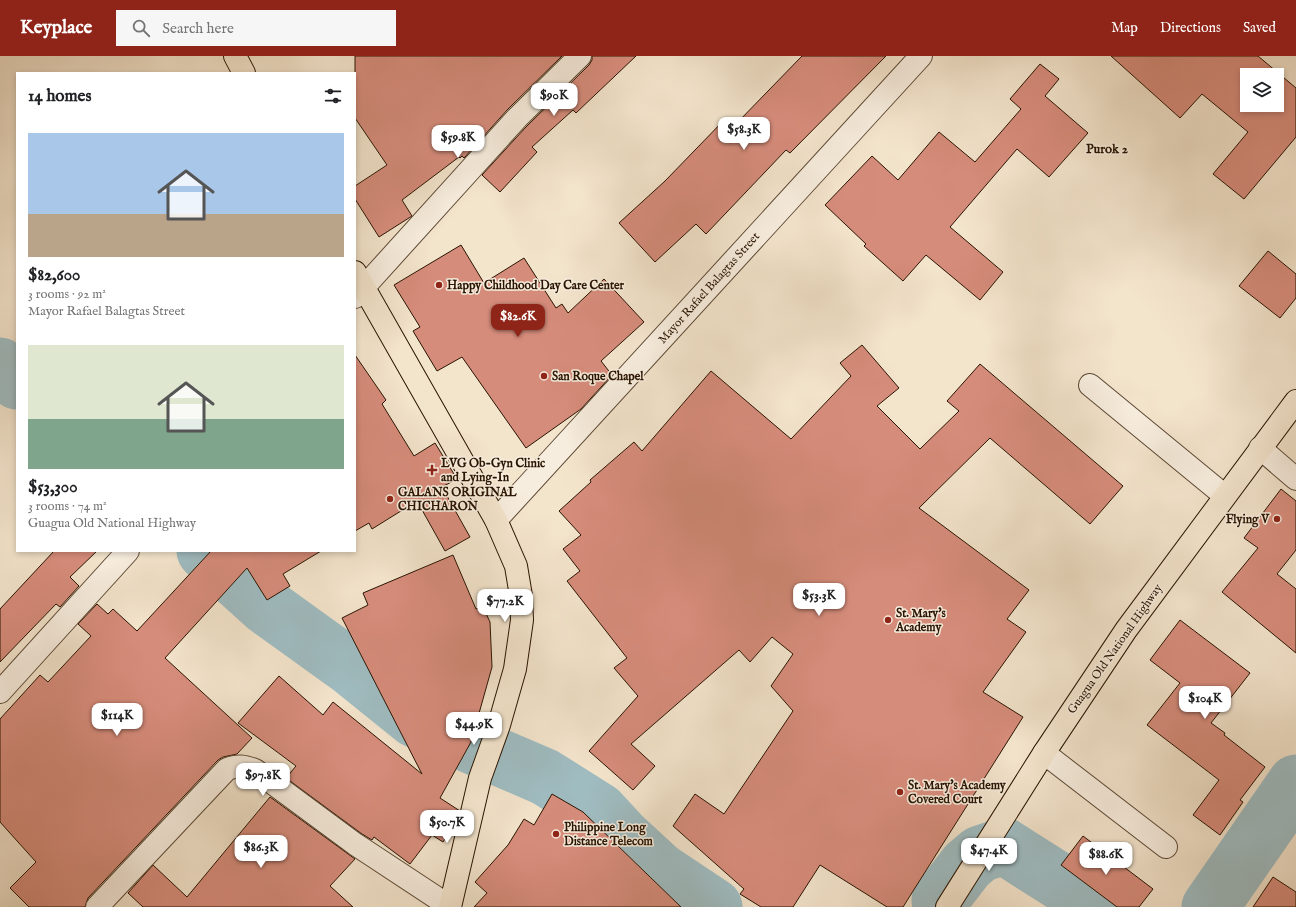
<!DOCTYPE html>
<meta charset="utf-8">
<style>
:root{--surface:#fff;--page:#f6f6f6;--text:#202124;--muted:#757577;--accent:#8f2418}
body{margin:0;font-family:"IM FELL English",serif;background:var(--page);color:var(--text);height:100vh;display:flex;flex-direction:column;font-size:15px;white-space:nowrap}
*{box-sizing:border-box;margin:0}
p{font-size:13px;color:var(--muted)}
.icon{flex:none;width:22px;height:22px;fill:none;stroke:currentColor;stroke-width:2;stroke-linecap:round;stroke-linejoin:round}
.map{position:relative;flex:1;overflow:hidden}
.side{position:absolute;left:16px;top:16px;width:340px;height:480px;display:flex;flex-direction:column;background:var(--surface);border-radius:0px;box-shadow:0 2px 6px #0003}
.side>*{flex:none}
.tools{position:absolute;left:1240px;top:12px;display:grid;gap:8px}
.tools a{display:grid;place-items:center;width:44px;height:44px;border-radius:0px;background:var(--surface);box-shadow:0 2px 6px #0003;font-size:20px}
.price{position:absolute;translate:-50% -34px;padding:0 9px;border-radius:8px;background:#fff;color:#222;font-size:13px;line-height:26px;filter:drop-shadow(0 1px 2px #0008)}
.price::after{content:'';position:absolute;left:50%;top:24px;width:12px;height:9px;margin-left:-6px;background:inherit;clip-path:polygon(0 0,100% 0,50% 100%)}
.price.selected{background:var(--accent);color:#fff}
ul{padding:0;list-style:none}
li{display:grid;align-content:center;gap:8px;height:212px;padding:0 12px}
li span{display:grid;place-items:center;height:124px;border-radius:0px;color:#555}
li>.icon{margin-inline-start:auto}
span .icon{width:72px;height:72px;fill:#fffc;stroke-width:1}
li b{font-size:17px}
h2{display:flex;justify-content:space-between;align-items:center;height:48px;padding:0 12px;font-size:17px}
header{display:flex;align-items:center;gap:24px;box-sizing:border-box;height:56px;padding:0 20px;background:var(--accent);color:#fff}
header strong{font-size:19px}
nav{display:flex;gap:22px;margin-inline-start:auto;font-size:14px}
.search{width:280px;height:36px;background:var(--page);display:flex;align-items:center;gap:10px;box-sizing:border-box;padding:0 14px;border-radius:0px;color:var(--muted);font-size:15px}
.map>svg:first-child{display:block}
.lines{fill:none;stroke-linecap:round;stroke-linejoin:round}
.river{stroke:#9fbcc1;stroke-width:57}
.building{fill:#d68c7b;stroke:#291401;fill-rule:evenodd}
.minor-casing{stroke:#5c4834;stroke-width:24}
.major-casing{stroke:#291401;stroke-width:24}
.minor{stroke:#f7edde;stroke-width:22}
.major{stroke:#f3e4cc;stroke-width:22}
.poi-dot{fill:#8f2418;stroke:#f7edde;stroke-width:1.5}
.labels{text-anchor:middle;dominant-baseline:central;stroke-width:3;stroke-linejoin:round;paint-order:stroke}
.poi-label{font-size:12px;font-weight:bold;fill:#291401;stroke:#f7edde;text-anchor:start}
.street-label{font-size:12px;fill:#291401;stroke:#f7edde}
.neighbourhood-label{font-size:13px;font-weight:bold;fill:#291401;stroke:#f7edde}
</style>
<header>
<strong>Keyplace</strong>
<div class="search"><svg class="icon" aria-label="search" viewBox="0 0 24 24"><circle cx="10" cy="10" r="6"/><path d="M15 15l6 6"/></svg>Search here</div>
<nav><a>Map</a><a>Directions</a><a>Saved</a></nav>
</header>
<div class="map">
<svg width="1296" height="851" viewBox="0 0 1296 851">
<rect width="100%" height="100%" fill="#f3e4cc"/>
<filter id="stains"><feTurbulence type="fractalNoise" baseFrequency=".005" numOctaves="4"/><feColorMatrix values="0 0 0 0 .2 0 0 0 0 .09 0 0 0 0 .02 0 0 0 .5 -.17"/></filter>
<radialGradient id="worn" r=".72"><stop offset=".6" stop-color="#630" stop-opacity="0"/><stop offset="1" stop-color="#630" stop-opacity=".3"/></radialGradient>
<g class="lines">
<g class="river">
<polyline points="0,310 17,325"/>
<polyline points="205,495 267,551 353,613 415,663 464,686 545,721 599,755 623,781 660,815 714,851"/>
<polyline points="940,844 967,809 980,798 1004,790 1100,851"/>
<polyline points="1210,851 1296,727"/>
</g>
</g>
<g class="building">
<polygon points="355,0 562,0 508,53 464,102 462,100 460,102 459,101 402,144 412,160 379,181 355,143 355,130 387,109 355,62"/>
<polygon points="592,0 636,0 576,57 573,54 532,91 537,96 500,136 482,119 526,71 589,9 592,4"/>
<polygon points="802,0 886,0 790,97 786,94 706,178 696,168 655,206 619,167 665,125 727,61 735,69"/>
<path d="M1111,0h147l38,32v49l-52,62 -31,-25 35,-42 -46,-38 -22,24zM1247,19h30v30h-30z"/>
<polygon points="1040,8 1059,23 1045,40 1088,77 1049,121 1017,93 950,171 1003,216 980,244 926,199 903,225 864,190 866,188 825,149 872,100 898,124 939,76 975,106 1021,53 1010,43"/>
<polygon points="461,189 484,227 524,202 556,252 562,248 568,257 604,223 644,266 601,305 612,319 581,353 526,392 462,301 437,315 413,275 420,271 394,229"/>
<polygon points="1268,195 1296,218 1296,242 1280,262 1239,230"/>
<polygon points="862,289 899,332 877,350 920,393 959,355 947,345 980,308 1123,430 1090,468 990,382 919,452 1029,534 1007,563 1026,576 983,636 1023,661 903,851 887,851 820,809 793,851 761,851 740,838 744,833 673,770 695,738 724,758 793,655 771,630 793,598 772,581 750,606 739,594 631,688 655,710 633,734 589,695 638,640 614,612 627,602 567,525 580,515 563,493 581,479 559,455 591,426 590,424 634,386 642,395 711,315 791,383 851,320 840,307"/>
<polygon points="355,299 386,344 382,348 414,400 435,387 457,423 442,431 470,481 445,495 417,445 372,473 369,467 355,475"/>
<polygon points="1281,433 1296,445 1296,494 1277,518 1296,533 1296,597 1222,536 1258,492 1244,482"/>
<polygon points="54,495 97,495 70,521 79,530 60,551 56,548 0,606 0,553"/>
<polygon points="211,495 321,495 283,518 290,530 267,544 247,512 165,602 252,682 237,698 223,701 218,704 88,842 85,851 29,851 10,832 36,806 0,766 0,663 40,619 48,626 91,580 78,568 97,548 108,558 113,553 137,575"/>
<polygon points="453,499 476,553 483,551 490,566 492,611 471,686 440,742 460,755 458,762 443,786 432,779 410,808 374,781 372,784 362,778 286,722 296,710 238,667 279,620 323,659 333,646 422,718 342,562 368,549 363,537"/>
<polygon points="1180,564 1250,617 1211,667 1225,677 1224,679 1265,711 1240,744 1243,746 1220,779 1193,759 1219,724 1147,669 1180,627 1150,604"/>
<polygon points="552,738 583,756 681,851 474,851 487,837 475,826 508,789 524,763 534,769"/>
<polygon points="270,741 355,803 330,830 353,851 143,851 128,837 153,809 187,841"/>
<polygon points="1083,780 1153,833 1139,851 1117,851 1061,809"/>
<polygon points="1273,821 1296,836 1296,851 1253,851"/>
</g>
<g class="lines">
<defs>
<g id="minor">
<polyline points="355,241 517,62 580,0"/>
<polyline points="1090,329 1225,440"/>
<polyline points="1260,392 1296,423"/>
<polyline points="496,464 921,0"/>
<polyline points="0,636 128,495"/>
<polyline points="1044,697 1166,791"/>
<path d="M97,851l130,-138c11,-4 17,-3 28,1l100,74 94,62"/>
</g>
<g id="major">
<polyline points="235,0 244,17"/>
<polyline points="355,216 496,464 516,510 521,540 522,564 515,613 499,669 480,722 450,851"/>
<polyline points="947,851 1044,697 1126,574 1296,345"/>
</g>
</defs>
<use href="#minor" class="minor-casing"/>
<use href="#major" class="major-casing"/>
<use href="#minor" class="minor"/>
<use href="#major" class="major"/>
</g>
<g class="poi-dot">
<circle cx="439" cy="229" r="4"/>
<circle cx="544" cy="320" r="4"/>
<path d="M430 408h4v4h4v4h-4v4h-4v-4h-4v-4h4z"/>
<circle cx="390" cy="443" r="4"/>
<circle cx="1277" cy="463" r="4"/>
<circle cx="888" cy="564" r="4"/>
<circle cx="900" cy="736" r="4"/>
<circle cx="556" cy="778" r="4"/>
</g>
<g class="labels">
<g class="poi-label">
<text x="447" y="229">Happy Childhood Day Care Center</text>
<text x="552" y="320">San Roque Chapel</text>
<text x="441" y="407">LVG Ob-Gyn Clinic<tspan x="441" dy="14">and Lying-In</tspan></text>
<text x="398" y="436">GALANS ORIGINAL<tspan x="398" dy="14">CHICHARON</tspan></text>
<text x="1269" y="463" text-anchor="end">Flying V</text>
<text x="896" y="557">St. Mary's<tspan x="896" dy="14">Academy</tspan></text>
<text x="908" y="729">St. Mary's Academy<tspan x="908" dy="14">Covered Court</tspan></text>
<text x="564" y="771">Philippine Long<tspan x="564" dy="14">Distance Telecom</tspan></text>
</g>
<g class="street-label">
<text transform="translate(709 232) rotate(-48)">Mayor Rafael Balagtas Street</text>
<text transform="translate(1115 593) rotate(-55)">Guagua Old National Highway</text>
</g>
<g class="neighbourhood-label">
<text x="1107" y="93">Purok 2</text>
</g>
</g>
<rect width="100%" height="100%" filter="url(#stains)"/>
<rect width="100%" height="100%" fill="url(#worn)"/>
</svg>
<div class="tools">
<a><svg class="icon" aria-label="layers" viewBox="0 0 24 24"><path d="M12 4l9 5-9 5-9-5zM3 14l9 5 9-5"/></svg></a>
</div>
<b class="price" style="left:554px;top:61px">$90K</b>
<b class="price" style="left:744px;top:95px">$58.3K</b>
<b class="price" style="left:458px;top:103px">$59.8K</b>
<b class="price selected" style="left:518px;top:282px">$82.6K</b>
<b class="price" style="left:819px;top:561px">$53.3K</b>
<b class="price" style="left:505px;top:567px">$77.2K</b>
<b class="price" style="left:1205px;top:664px">$104K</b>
<b class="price" style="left:117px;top:681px">$114K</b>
<b class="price" style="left:474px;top:690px">$44.9K</b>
<b class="price" style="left:263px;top:741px">$97.8K</b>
<b class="price" style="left:447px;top:788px">$50.7K</b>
<b class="price" style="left:261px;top:813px">$86.3K</b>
<b class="price" style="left:989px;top:816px">$47.4K</b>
<b class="price" style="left:1106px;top:820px">$88.6K</b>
<section class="side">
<h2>14 homes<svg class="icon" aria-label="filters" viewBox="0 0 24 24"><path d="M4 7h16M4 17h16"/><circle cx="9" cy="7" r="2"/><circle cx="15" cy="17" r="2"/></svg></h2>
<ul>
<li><span style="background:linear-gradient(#a9c7e8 65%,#b9a48a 0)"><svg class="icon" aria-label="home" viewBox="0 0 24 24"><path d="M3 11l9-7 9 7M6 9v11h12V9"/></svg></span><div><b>$82,600</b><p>3 rooms · 92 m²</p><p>Mayor Rafael Balagtas Street</p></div></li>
<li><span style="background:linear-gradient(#dfe7d0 60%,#7fa58c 0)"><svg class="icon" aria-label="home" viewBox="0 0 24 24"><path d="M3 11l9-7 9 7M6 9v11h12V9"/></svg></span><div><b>$53,300</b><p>3 rooms · 74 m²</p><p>Guagua Old National Highway</p></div></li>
</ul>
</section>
</div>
